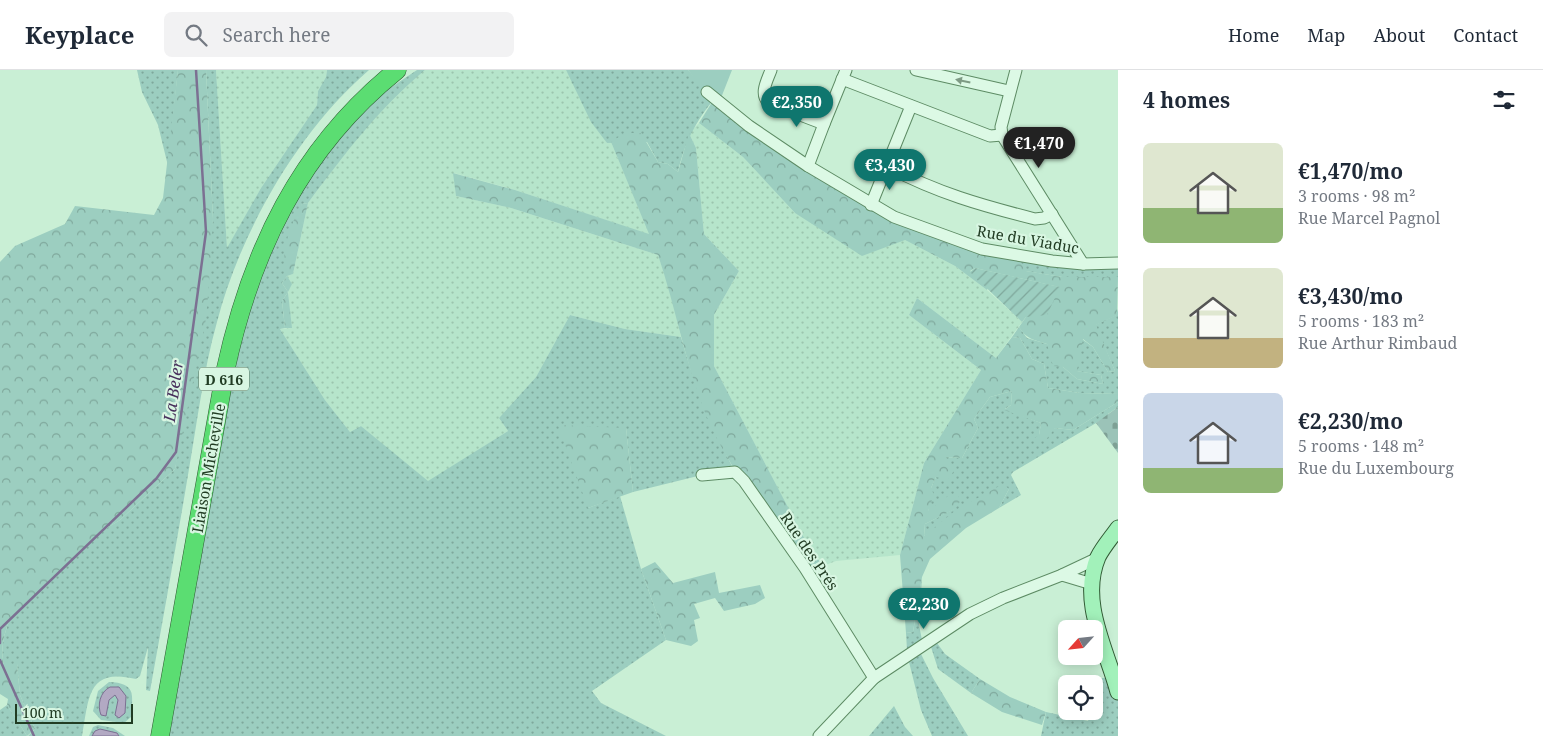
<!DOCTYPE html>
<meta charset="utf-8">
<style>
:root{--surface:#fff;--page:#f2f2f3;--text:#1f2937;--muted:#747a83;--line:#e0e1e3;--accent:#0f766e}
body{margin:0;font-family:"Noto Serif",serif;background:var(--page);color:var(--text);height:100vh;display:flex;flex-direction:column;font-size:19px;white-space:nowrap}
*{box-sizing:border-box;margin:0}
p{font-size:16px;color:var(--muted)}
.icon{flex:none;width:28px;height:28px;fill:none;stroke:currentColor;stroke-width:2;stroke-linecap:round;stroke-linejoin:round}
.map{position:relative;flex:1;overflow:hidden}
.panel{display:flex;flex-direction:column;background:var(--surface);width:425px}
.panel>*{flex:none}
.needle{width:32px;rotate:243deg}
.controls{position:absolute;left:1058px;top:550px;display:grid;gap:10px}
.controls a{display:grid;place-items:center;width:45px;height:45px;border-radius:8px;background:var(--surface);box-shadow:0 2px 12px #0003;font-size:25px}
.scale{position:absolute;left:15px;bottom:12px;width:118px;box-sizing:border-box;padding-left:5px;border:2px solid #213c23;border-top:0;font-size:14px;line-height:18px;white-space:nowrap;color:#213c23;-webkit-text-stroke:4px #d8f6e2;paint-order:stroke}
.price{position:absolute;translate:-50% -42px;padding:0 11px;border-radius:18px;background:var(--accent);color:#fff;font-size:16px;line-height:32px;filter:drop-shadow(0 1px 2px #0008)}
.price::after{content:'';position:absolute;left:50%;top:30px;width:15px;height:11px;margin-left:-8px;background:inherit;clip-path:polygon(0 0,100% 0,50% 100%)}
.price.on{background:#222;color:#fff}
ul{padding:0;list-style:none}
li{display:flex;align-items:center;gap:15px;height:125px;padding:0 25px}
li span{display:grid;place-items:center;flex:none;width:140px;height:100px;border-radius:8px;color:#555}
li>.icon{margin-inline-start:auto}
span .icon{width:60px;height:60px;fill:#fffc;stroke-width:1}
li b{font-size:21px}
h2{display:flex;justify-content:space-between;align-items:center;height:60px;padding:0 25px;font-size:21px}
header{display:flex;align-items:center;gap:30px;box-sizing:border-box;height:70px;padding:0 25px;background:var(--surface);border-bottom:1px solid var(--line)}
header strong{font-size:24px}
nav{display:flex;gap:28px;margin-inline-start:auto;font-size:18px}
.search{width:350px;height:45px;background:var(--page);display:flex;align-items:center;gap:12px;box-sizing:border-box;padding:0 18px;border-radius:8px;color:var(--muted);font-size:19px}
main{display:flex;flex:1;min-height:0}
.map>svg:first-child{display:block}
.farmland{fill:url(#farmland-dots)}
.grass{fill:url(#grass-dots)}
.forest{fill:url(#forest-crowns)}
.cemetery{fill:url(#cemetery-stones)}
.park{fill:#9ccec0}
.garden{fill:url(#garden-furrows)}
.water{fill:#b2a9c3;stroke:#7c7092}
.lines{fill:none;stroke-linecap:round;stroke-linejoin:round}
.stream{stroke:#7c7092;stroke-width:2.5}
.minor-casing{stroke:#5d8b64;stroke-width:13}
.major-casing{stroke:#315a34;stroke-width:17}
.highway-casing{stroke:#315a34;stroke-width:19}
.minor{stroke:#dcf9e5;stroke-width:11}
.major{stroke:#a2f1ba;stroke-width:15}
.highway{stroke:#5bdd72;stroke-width:18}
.oneway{fill:#7e9a84}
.labels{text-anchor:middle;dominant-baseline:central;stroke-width:4.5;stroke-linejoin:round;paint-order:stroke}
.shield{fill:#d8f6e2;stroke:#58745c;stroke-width:1}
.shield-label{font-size:14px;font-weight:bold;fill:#213c23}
.street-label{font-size:15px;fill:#213c23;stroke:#d8f6e2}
.water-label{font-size:16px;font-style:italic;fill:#48305c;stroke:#d8f6e2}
</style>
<header>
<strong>Keyplace</strong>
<div class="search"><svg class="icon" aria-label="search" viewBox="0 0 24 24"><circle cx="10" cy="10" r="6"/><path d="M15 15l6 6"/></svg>Search here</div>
<nav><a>Home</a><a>Map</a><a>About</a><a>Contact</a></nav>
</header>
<main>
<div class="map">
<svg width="1118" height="666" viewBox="0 0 1118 666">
<defs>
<pattern id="farmland-dots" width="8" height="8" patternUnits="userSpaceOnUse" patternTransform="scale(1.25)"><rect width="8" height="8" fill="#b6e5cb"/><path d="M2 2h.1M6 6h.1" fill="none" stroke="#9cc5ae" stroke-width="1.8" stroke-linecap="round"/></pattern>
<pattern id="grass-dots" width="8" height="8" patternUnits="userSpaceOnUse" patternTransform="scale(1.25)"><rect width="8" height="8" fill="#9ccec0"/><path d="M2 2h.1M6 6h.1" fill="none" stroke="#7fa89c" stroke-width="1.8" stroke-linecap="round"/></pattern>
<pattern id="forest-crowns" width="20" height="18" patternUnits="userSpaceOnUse" patternTransform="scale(1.25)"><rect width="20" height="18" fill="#9ccec0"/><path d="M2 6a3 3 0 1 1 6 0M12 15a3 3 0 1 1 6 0" fill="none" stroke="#7fa89c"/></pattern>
<pattern id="cemetery-stones" width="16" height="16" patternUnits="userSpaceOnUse" patternTransform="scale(1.25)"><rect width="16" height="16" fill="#9bc3b8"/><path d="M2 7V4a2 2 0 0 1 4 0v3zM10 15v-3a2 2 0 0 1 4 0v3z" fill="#7ea095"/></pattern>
<pattern id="garden-furrows" width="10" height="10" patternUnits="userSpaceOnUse" patternTransform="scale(1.25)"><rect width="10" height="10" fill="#9ccec0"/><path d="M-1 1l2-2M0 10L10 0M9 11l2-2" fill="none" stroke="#7fa89c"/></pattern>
</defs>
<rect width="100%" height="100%" fill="#c9efd5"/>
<g class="farmland">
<polygon points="216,0 327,0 326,7 318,21 317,35 261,118 227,179"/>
<polygon points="425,0 566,0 607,73 611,72 650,165 515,120 454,103 456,126 511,138 658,185 671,223 681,267 625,259 570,245 536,307 499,348 508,361 428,412 361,356 350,362 325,330 280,259 291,258 287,206 293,204 308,133 356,68 398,22"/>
<polygon points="699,53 743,87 795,143 905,170 955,196 987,220 1022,252 996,288 917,228 909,245 981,300 924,393 900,485 836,491 823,496 819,488 813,486 714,296 714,245 739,201 704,164 696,78 689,63"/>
</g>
<g class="grass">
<polygon points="137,0 178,0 168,96 158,55 142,22"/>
<path d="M206,0h10l11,178 34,-60 56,-83 1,-14 8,-14 1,-7h42c-72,62 -129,163 -152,252 -14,50 -20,102 -29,153 -12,72 -25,144 -38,216l-4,-1 2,-43 -8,29 -4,3c-49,-12 -47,19 -54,57h-54l7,-7 -15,-34 -3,-31h-13c-4,-14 0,-31 6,-45l92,-88 18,-11 55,-51 38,-250z"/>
<path d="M417,0h8c-47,39 -81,85 -117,133l-6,1 -15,72 -5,7 6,9 -6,9 3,27 -5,1 45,71 25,32 11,-6 67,55 80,-50 -9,-13 37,-41 34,-62 55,14 56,8c13,48 31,91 54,135l-33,3 -69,17 -7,-64 -38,80 32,-12 21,73 25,71 -74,51 9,12 65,33h-499l66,-366 29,-104 27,-57 27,-42 31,-38 37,-37z"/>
<path d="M566,0h122l26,29c-19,24 -29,43 -36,73l-10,-8 -10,-2 -11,-20 -40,1 -16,-21z"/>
<polygon points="1015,184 1118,193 1118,207 1062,207 1025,201"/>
<polygon points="1118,239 1118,324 1080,323 1048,318 1044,294 1032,289 1020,268 1012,267 1019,257 1027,268 1047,274 1063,297 1077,309 1103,314 1101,305 1076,301 1082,269 1093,277 1108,302 1115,301 1095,255 1116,245"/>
<polygon points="1012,321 1011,335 1005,339 1041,353 1039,365 1055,358 1073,360 1118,332 1118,337 1108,344 1108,346 1013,402 1011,405 1021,425 999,438 1009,419 924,466 925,454 954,439 928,442 931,418 945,387 962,388 978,358 974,349 990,327"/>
<polygon points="922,507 919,555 922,570 907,580 906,563 913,562"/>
<polygon points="937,573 945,584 980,609 971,623 938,599 931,577"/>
<polygon points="921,584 933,608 968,666 932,666 921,640 909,592"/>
<polygon points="1102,608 1115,608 1118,622 1118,666 1041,666 1046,642 1088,651 1092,641 1094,641"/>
<path d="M109,612c27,1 24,12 22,35l-7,6 -23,-3 -8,-9 5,-20z"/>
<polygon points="7,635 27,666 0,666 0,640"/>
<polygon points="894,636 905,657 913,666 869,666"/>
<polygon points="98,655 113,658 125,666 89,666 93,657"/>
</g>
<g class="forest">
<path d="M178,0h28l7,149 -3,50 -4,50 -31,150 -55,51 -18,11 -92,88c-6,14 -10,31 -6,45h13l3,31 15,34 -8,7 -20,-31 1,-6 -8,-5v-432l15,-16 50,-22 10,-18 79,9 9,-17z"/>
<path d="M714,29l180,118 121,37 11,17 36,6h56l-1,38 -21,10 19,46 -7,1 -15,-25 -10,-8 -6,32 24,4 2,9 -26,-5 -14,-12 -10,-1 -6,-22c-13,-4 -21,-5 -28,-17l7,-10 33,-30 -84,-19 -5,3 18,17 -1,2 -32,-24 -50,-26 -43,16 -67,-43 -52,-56 -44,-34z"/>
<path d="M625,63h16l17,29 10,2 10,8 11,-39 7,15 8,86 35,37 -25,44v51l99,189 8,7 -16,6c-36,-49 -75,-96 -99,-153 -21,-52 -30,-107 -48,-160l-147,-47 -55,-12 -3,-23 62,17 134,44 -38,-92z"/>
<path d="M308,133l-15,71 -6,2 5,8 -4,8 4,36h-7l-3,-27 6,-9 -6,-9 5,-7c-8,-23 4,-53 15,-72z"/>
<polygon points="917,228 996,288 1012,267 1020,268 1032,289 1044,294 1048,318 1080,323 1118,324 1118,332 1073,360 1055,358 1045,371 1033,369 1039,365 1041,353 1004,340 1011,335 1012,321 990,327 974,349 978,358 962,388 945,387 955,399 948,410 936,407 931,418 934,425 928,441 948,426 958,426 961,430 955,439 925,454 924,466 956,440 1003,414 1009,419 999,438 966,458 930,489 922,507 913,562 906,563 900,485 924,393 981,300 909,245"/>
<polygon points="558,355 626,358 633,422 588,438"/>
<polygon points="655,492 673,513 715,502 719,523 760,515 765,528 755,534 724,541 715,528 694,534 700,548 694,550 698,571 691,576 666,570 641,499"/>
<polygon points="980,609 1010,627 1046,642 1042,655 1002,642 971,623"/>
</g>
<polygon class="cemetery" points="1118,337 1118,383 1096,353"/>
<polygon class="park" points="688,0 732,0 719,33 698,13"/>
<polygon class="garden" points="975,198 1060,217 1047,245 1026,247 1022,252 970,202"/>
<g class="water">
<path d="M110,617h9l7,9 -1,17 -6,5 -4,-3 3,-15 -3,-5 -6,5 -3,16 -5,-1c-4,-10 -1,-23 9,-28z"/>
<polygon points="100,659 117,663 119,666 92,666 95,661"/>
</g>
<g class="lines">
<g class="stream">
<polyline points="0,573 0,559 156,409 176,382 206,162 196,0"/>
<polyline points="0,590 34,666"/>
</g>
<defs>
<g id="minor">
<path d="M771,0c-4,11 -12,24 -2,33l55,21 22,-54"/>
<polyline points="916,0 1009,21"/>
<polyline points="1016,0 1001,57 1002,65 1083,194"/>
<polyline points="842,9 990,66 1002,65"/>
<polyline points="707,22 749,56 808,96 894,147 982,179 1052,191 1083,194 1118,193"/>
<polyline points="808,96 824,54"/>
<path d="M888,97c50,26 92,38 147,52l9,-1 8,-4"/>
<polyline points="871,135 911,36"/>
<polyline points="702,405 735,402 744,411 805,498 874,608"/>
<polyline points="1062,505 1092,514"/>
<polyline points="819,666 874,608 970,544 1003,528 1062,505 1098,488"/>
</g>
<path id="major" d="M1118,458c-7,10 -15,19 -20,29 -19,45 9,93 20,135"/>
<path id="highway" d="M160,666l65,-364c26,-120 74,-223 172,-302"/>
</defs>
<use href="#minor" class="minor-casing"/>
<use href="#major" class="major-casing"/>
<use href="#highway" class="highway-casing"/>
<use href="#minor" class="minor"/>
<use href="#major" class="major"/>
<use href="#highway" class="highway"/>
</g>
<defs><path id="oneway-solid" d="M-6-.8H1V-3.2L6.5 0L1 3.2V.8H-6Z" transform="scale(1.25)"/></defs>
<use class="oneway" href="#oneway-solid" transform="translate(963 11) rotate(-168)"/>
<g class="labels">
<rect class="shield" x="199" y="297.5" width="50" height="23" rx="4"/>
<g class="shield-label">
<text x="224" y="309">D 616</text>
</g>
<g class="street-label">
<text transform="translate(1028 169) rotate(10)">Rue du Viaduc</text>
<text transform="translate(208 398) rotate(-80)">Liaison Micheville</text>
<text transform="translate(810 481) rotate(56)">Rue des Prés</text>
</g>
<g class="water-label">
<text transform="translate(173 321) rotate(-82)">La Beler</text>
</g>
</g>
</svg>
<div class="controls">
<a><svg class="needle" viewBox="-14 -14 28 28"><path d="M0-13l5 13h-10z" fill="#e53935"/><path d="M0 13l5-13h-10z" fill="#747a83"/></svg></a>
<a><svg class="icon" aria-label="locate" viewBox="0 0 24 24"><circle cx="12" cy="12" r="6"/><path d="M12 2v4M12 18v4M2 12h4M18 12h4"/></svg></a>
</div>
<div class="scale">100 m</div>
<b class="price" style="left:797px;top:58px">€2,350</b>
<b class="price on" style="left:1039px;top:99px">€1,470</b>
<b class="price" style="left:890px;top:121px">€3,430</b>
<b class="price" style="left:924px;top:560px">€2,230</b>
</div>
<section class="panel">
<h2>4 homes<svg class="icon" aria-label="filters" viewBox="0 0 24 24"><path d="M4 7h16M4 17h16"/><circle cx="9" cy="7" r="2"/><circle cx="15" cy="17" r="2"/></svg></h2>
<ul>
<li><span style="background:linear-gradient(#dfe7d0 65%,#8fb573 0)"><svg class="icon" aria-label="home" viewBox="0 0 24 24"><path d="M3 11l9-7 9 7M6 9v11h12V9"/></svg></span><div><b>€1,470/mo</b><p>3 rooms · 98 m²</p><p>Rue Marcel Pagnol</p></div></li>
<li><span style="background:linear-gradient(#dfe7d0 70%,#c2b280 0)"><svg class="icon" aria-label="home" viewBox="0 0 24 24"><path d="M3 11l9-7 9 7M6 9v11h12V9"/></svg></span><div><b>€3,430/mo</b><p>5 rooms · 183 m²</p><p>Rue Arthur Rimbaud</p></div></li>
<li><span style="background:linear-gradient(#c9d6e8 75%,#8fb573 0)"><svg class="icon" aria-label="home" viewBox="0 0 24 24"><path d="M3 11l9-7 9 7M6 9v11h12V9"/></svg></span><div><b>€2,230/mo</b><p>5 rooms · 148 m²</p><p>Rue du Luxembourg</p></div></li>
</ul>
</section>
</main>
